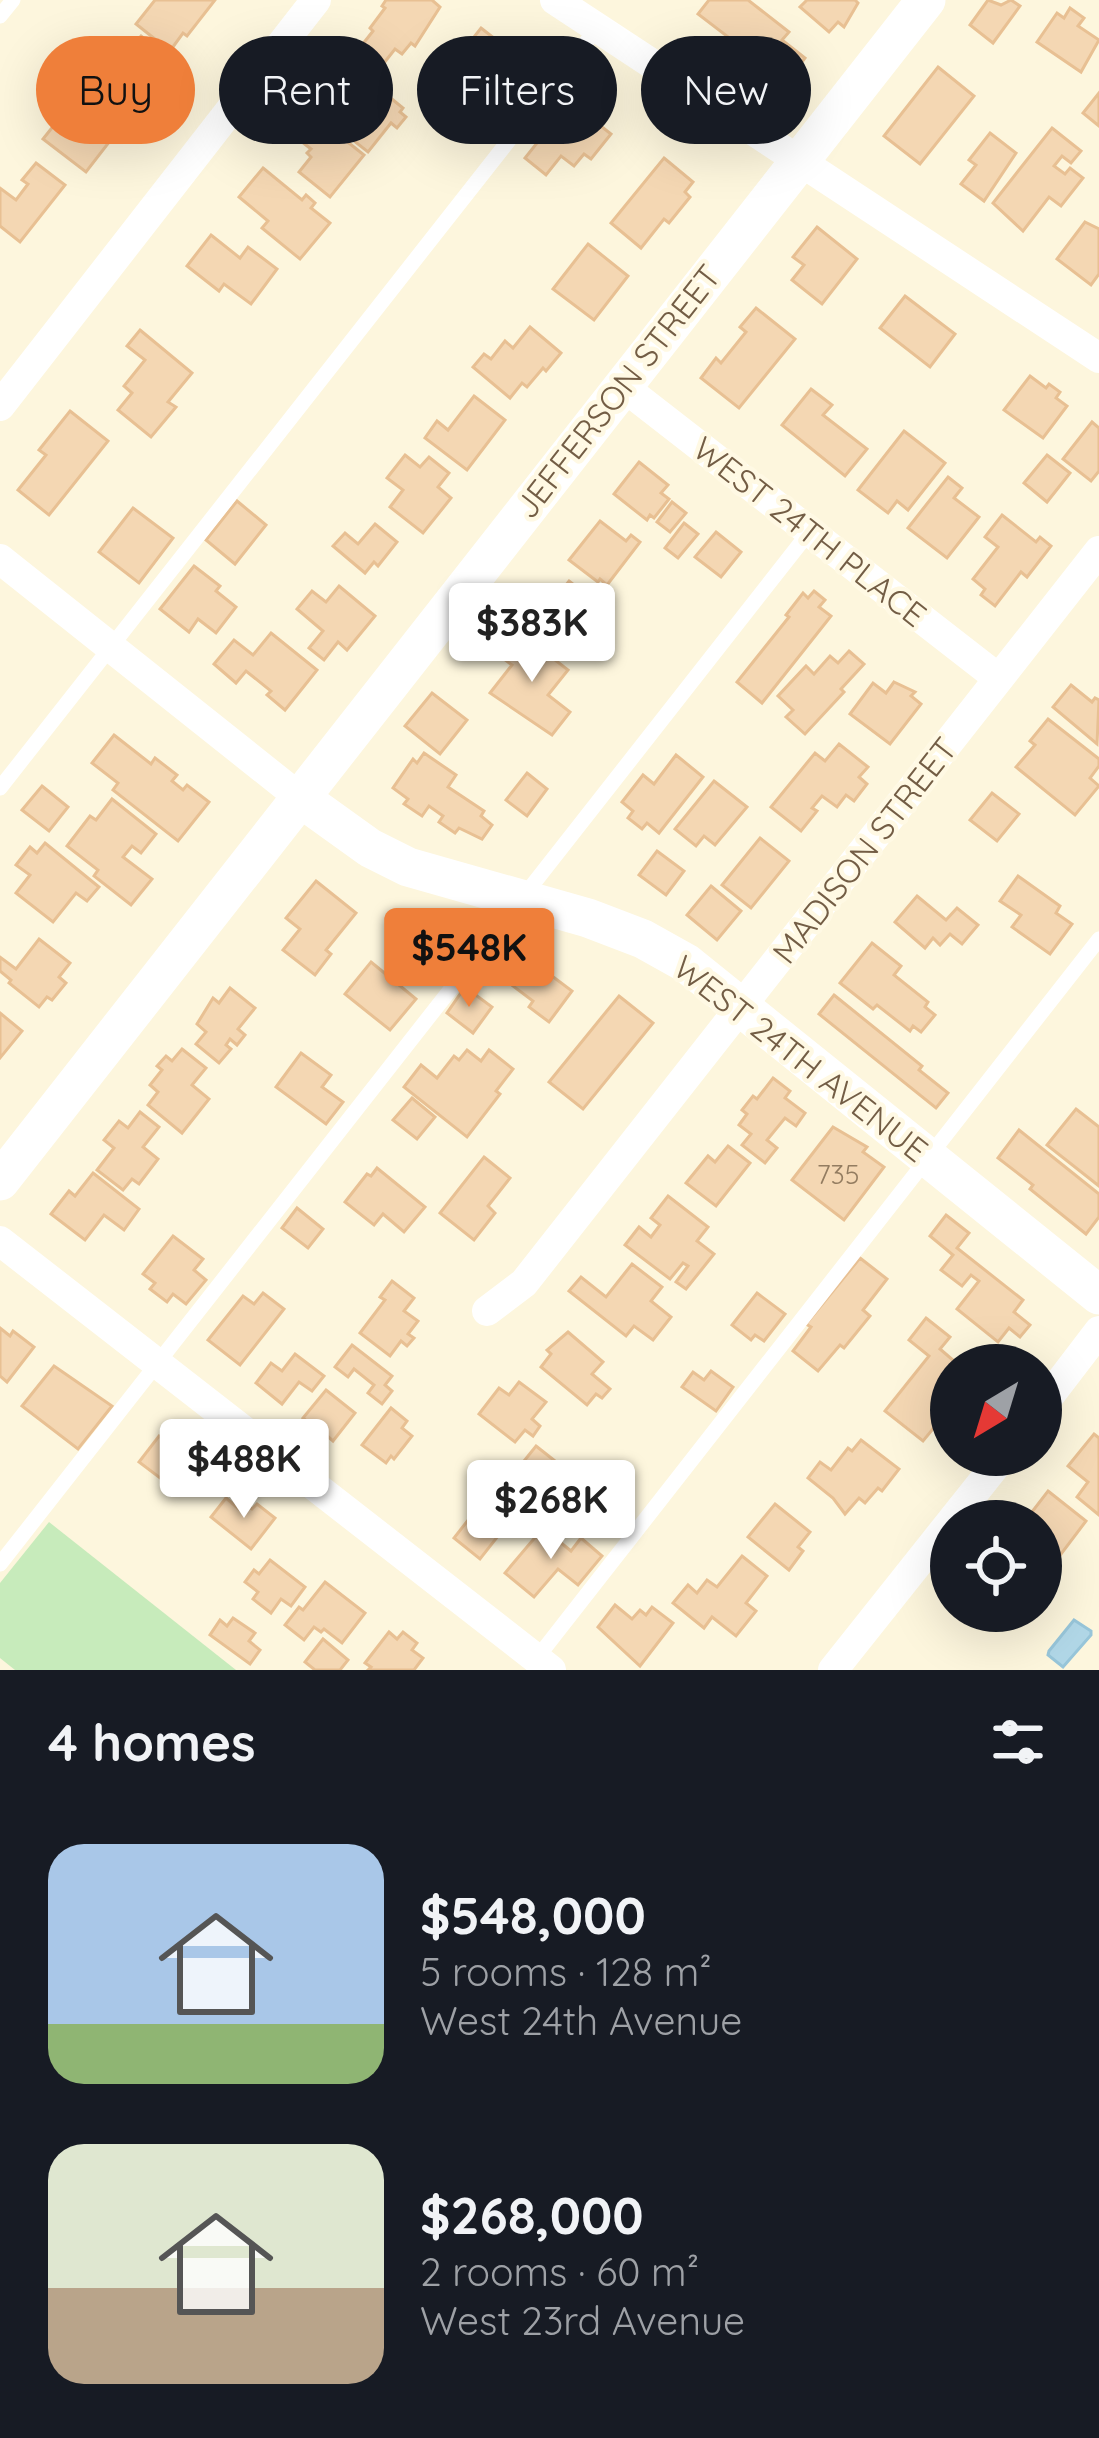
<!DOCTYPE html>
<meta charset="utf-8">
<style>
:root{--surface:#171b24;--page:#242831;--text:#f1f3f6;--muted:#9ea1a6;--accent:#ef7f3a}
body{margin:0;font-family:Quicksand,sans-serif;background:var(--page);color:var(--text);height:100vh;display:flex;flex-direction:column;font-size:45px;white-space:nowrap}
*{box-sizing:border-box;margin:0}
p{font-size:39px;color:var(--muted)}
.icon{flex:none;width:66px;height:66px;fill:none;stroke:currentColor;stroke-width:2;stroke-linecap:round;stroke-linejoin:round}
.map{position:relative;height:1670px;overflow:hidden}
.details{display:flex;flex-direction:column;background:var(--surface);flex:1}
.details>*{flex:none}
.banner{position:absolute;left:36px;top:36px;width:1029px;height:108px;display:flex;gap:24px}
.needle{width:78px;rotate:218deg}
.buttons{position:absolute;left:930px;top:1344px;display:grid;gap:24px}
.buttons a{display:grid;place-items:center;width:132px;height:132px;border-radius:50%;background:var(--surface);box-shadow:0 12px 48px #0002;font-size:60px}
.price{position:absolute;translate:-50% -102px;padding:0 27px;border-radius:12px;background:#fff;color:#222;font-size:39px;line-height:78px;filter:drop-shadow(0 3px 6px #0008)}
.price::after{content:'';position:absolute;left:50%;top:72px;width:36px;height:27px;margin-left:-18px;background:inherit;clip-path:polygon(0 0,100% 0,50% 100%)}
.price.active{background:var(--accent);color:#111}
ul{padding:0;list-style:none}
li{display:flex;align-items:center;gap:36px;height:300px;padding:0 48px}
li span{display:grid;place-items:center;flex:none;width:336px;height:240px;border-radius:36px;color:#555}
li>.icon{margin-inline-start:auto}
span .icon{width:144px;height:144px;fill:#fffc;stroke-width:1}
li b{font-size:51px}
h2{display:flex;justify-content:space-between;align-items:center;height:144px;padding:0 48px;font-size:51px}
.tag{padding:0 42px;border-radius:54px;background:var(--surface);box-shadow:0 12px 48px #0002;font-size:42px;line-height:108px}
.tag.active{background:var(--accent);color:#111}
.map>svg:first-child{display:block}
.green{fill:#c7ebbb}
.water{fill:#b1d7e7;stroke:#97c5d9;stroke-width:3}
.building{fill:#f4d7b3;stroke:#e8c093;stroke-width:3}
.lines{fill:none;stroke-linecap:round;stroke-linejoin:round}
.service{stroke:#fff;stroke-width:15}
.minor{stroke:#fff;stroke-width:30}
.tertiary{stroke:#fff;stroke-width:39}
.labels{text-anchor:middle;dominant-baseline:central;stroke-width:9;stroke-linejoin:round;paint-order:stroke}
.number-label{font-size:27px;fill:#937c60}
.street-label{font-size:33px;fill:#735d45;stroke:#fff9e4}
</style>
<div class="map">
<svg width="1099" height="1670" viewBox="0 0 1099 1670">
<rect width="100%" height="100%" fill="#fdf6dd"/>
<polygon class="green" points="49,1522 236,1670 15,1670 0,1658 0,1583"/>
<polygon class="water" points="1074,1620 1091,1631 1091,1635 1063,1667 1048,1655 1049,1651"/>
<g class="building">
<polygon points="155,0 215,0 187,36 183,33 170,51 136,24"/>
<polygon points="386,0 432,0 440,7 415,46 411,43 402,54 395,49 380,68 358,50 373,31 370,28 385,8 382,6"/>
<polygon points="709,0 748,0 789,32 782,40 805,58 787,82 756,58 759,55 748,46 745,50 698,14"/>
<polygon points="807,0 855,0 858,3 844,27 838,22 829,32 800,7"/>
<polygon points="988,0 1001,5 1011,0 1020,6 993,43 970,25"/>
<polygon points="1070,8 1084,18 1078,26 1099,40 1081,72 1037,42 1057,13 1064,18"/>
<polygon points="481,28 544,77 510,120 482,98 487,92 479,86 475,91 448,70"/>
<polygon points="141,36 161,52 148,69 157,76 128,110 99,85"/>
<polygon points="938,67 974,96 920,164 884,136"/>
<polygon points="337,82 351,93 354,88 373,103 382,91 403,108 400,112 406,117 397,128 391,123 368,152 315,110"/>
<polygon points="573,82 594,98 583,112 611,134 591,159 584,154 574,166 561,156 546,175 525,158 557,118 549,111"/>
<polygon points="1099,93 1099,126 1083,113"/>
<polygon points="78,95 120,128 86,172 43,139"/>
<polygon points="305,108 364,155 330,197 299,172 311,157 307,153 311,149 287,130"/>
<polygon points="1052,128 1081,151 1071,163 1062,156 1054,166 1065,174 1070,168 1083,178 1061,206 1049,197 1023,231 993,203"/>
<polygon points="990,133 1016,153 984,201 961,184 976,165 969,160"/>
<polygon points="664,158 693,182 685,192 690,197 669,223 664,219 641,248 611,223"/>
<polygon points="36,163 65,185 20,242 0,226 0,188 16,200 28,184 22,180"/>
<polygon points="263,168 302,200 306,195 315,203 311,208 330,223 300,259 262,228 268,221 239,197"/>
<polygon points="1085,222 1099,229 1099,274 1091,285 1057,259"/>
<polygon points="817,227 857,259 822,304 792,280 804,265 793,257"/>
<polygon points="211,235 240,258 248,247 277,269 251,304 224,284 219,291 187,266"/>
<polygon points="588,244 628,276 594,320 553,289"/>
<polygon points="905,296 955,334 930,367 880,328"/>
<polygon points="756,308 795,339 739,408 701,378 716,358 721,363 746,332 740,327"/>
<polygon points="530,327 561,353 546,371 543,368 527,387 522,383 510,398 473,367 484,354 491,359 505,341 513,348"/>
<polygon points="140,330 192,373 168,402 176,407 151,437 118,410 132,393 124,386 145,360 127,346"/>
<polygon points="1030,376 1046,388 1049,384 1060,392 1056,398 1067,406 1043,438 1004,410"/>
<polygon points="811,389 832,405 823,415 867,449 845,476 782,425"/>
<polygon points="474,396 505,420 467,470 425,438 437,421 448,430"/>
<polygon points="70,411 108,441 49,515 18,490 46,455 39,450"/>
<polygon points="1092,422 1099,428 1099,471 1091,481 1063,459"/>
<polygon points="904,431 945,463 908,510 897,501 888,513 858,490"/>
<polygon points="405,455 420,467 429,457 449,473 438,487 451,498 423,533 390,507 403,490 387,478"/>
<polygon points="1047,455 1070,473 1047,502 1024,483"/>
<polygon points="639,462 668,485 661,493 669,499 654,518 650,515 647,520 614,494"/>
<polygon points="948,477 962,488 954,498 979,517 947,558 908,528"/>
<polygon points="237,501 266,525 235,564 206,540"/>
<polygon points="672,502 686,513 670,532 657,522"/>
<polygon points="133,508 173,538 139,583 99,552"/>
<polygon points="1002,515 1036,542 1040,537 1051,546 1027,577 1021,572 995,606 981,595 985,589 973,579 998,547 985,537"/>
<polygon points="600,521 626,541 631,535 640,542 607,585 600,579 598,582 569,560"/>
<polygon points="684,523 698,534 678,558 665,548"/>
<polygon points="375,524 397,542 378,566 374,562 365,573 333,546 345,533 358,544"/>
<polygon points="716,532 741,552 721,577 695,557"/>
<polygon points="194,566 220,586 216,591 236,607 216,633 198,619 189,632 160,609"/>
<polygon points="569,581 609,613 579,650 540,618"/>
<polygon points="339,586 375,616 347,650 338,642 324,660 309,648 323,631 297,609 312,591 326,602"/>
<polygon points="814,591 825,600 819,607 831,616 762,703 737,682 789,617 786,615 803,593 808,598"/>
<polygon points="271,633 317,670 285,710 267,695 271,691 246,671 236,683 214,664 234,640 253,655"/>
<polygon points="523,635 568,670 548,695 570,712 552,735 490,693 512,665 504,659"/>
<polygon points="849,651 864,664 841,689 844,692 805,734 786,717 793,710 778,696 806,666 814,674 830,656 838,663"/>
<polygon points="894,682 915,692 911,696 921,704 890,744 850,714 873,683 886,693"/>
<polygon points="1071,685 1092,702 1095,698 1099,700 1097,744 1053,707"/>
<polygon points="432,693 467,720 440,754 405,726"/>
<polygon points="1048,719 1099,759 1099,766 1090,778 1099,786 1075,815 1016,767 1035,745 1030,741"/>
<polygon points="114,735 151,764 155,758 177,775 172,781 183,790 187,785 209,802 178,841 113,790 118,783 92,763"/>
<polygon points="839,744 868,767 859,777 867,784 854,801 846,795 837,807 822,796 812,808 817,811 801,831 771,807 815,753 825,761"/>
<polygon points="424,753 456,775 448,787 484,811 481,816 492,825 482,839 459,828 455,833 439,822 443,816 429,806 422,816 404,804 408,799 393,788 413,759 417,763"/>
<polygon points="676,755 703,777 659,833 647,823 642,829 628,818 633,811 622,802 643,775 654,784"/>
<polygon points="527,773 547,789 527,816 506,800"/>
<polygon points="714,781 747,807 715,845 704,836 696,846 675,829"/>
<polygon points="42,786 68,807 49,831 22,810"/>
<polygon points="992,793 1019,814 997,841 970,820"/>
<polygon points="112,799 156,834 141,853 132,846 123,857 152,879 131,905 94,876 98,870 67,846 90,816 96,820"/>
<polygon points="760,838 789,861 751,908 722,885"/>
<polygon points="45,843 99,887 87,901 76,893 53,922 16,893 30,875 16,865 30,847 37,853"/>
<polygon points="657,851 684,871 666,895 639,875"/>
<polygon points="1018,876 1060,906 1056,913 1072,924 1050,954 1012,927 1021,915 1000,901"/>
<polygon points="316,881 356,913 326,950 331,954 315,975 283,950 300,929 286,918"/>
<polygon points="711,886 741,911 717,940 687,915"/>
<polygon points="917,896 946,920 957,908 978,925 962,944 950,934 940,945 933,938 925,948 895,922"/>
<polygon points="39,939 70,963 59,977 66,983 52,1000 47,997 39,1007 9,983 11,980 0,971 0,957 16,969"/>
<polygon points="872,943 901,966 894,975 928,1002 925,1007 935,1015 921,1032 913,1026 910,1031 877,1005 873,1009 840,983"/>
<polygon points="532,961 572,991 549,1022 529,1007 533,1001 513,986"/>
<polygon points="371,962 416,999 390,1030 345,994"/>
<polygon points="465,987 492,1007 473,1033 447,1013"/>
<polygon points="230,988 255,1008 238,1029 245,1035 237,1045 230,1039 226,1045 231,1049 219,1063 196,1044 206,1032 197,1024 213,998 219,1003"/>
<polygon points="834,995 922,1066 919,1070 948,1093 936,1108 819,1014"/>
<polygon points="619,996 653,1023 583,1109 549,1082"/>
<polygon points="0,1013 22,1031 0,1058"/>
<polygon points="182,1049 206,1068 192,1085 209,1099 182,1133 148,1105 158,1092 150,1085 162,1070 157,1066 166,1056 172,1061"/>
<polygon points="467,1050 481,1061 489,1050 513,1069 496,1091 500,1094 467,1137 404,1087 421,1065 437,1078 454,1056 459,1060"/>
<polygon points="301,1053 331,1075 322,1087 343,1102 326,1124 276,1087"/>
<polygon points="773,1078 790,1091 785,1098 805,1113 796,1126 785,1118 767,1140 777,1148 765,1163 742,1145 751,1134 739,1125 747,1114 742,1110 753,1096 757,1099"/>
<polygon points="412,1098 435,1117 417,1139 393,1120"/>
<polygon points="1076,1109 1099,1127 1099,1186 1047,1145"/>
<polygon points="140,1112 159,1127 143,1147 158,1159 139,1184 132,1179 123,1190 97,1170 114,1148 104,1140 119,1121 128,1128"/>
<polygon points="833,1127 867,1147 863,1152 884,1167 844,1220 792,1180"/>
<polygon points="1019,1130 1099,1194 1099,1217 1086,1234 1030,1189 1033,1185 998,1158"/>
<polygon points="728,1146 750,1163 716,1206 686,1183 708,1156 715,1162"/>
<polygon points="484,1157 510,1178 488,1206 495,1213 474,1240 440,1213"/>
<polygon points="377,1168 425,1207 404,1232 383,1214 374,1225 345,1202 367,1174 371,1176"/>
<polygon points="93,1173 139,1209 124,1230 104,1215 85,1240 51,1214 69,1191 75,1196"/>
<polygon points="668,1196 708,1227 697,1241 714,1254 686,1289 676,1282 688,1266 683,1263 670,1279 625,1245 639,1227 651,1237 660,1225 651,1218"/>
<polygon points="297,1208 323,1229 308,1248 282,1228"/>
<polygon points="946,1215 969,1233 957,1248 1023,1300 1014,1312 1030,1325 1020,1337 1009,1328 998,1342 957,1309 979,1281 971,1275 962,1286 941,1270 953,1255 930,1236"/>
<polygon points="173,1236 203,1259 194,1270 206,1280 186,1304 173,1294 167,1302 150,1289 155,1283 143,1274"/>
<polygon points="860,1258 887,1279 863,1310 870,1316 844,1348 840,1345 818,1371 793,1351 811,1327 806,1324"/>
<polygon points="632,1264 662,1287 651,1301 671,1317 653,1340 634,1326 626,1336 569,1291 581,1277 606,1297"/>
<polygon points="392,1281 414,1298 404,1311 418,1321 408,1334 414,1338 407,1346 401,1341 390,1356 360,1333 385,1300 380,1297"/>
<polygon points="263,1293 284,1309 240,1365 208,1340 243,1296 254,1304"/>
<polygon points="757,1293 785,1314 764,1341 755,1335 751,1340 732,1325"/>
<polygon points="926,1318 950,1337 940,1349 954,1361 950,1366 951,1407 923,1441 885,1411 929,1356 909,1340"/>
<polygon points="0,1328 10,1336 13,1331 34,1347 7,1382 0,1376"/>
<polygon points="568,1332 603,1362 592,1374 610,1389 602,1398 596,1394 587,1405 541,1367 551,1354 547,1350"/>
<polygon points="352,1345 392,1376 385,1385 392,1391 382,1404 368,1393 374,1385 354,1369 348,1377 335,1367"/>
<polygon points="295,1354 324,1376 312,1391 299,1382 282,1404 256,1383 271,1363 282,1371"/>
<polygon points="54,1366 112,1406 78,1449 22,1406"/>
<polygon points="711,1371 733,1387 716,1411 682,1387 693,1372 704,1380"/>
<polygon points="519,1382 546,1402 532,1419 540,1426 533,1436 525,1430 515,1442 479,1414 499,1388 509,1395"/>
<polygon points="326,1390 355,1413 333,1441 325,1434 320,1440 309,1432 313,1426 303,1418"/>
<polygon points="391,1408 407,1421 402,1428 412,1436 394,1459 391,1456 386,1463 362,1445"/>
<polygon points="1094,1434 1099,1438 1099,1515 1077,1497 1088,1482 1068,1466"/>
<polygon points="159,1436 175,1448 180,1442 196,1454 172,1487 139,1462"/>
<polygon points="861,1440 899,1469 882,1491 878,1488 865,1503 859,1498 845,1514 833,1498 808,1478 820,1462 831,1470 848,1448 852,1451"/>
<polygon points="536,1446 569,1472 554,1492 520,1466"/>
<polygon points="1048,1491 1086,1521 1049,1570 1041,1564 1041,1521 1025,1521"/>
<polygon points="487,1496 513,1517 480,1559 454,1538"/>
<polygon points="226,1498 240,1510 245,1503 252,1509 257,1504 275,1518 251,1549 211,1517"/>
<polygon points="775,1504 810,1532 798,1547 803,1551 789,1570 748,1537"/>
<polygon points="543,1528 571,1551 581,1538 602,1556 578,1585 558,1569 534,1597 505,1573"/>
<polygon points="742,1556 767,1576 746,1603 756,1611 736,1636 712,1617 704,1628 673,1603 688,1585 697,1593 707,1580 717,1587"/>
<polygon points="270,1560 305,1587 291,1606 281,1599 271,1613 253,1599 258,1592 245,1582 254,1570 259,1574"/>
<polygon points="325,1582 365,1613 342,1643 324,1629 321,1632 314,1627 304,1640 285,1625 299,1607 303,1610"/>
<polygon points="615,1605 632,1619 640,1610 646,1615 652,1607 673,1623 640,1666 598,1627"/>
<polygon points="974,1611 1024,1611 1014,1625 998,1612 988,1623"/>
<polygon points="233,1618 255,1633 249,1641 260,1650 250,1664 210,1635 220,1620 227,1626"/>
<polygon points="389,1632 397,1639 403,1632 417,1643 412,1650 423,1658 414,1670 368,1670 371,1667 365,1663"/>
<polygon points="323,1639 348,1660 340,1670 315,1670 305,1662"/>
</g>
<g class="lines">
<g class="service">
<polyline points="0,16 13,0"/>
<polyline points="0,788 598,27"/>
<polyline points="0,1564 810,531"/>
<polyline points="533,1663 1099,939"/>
</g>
<g class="minor">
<polyline points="555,0 1099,358"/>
<polyline points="621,385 998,678"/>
<polyline points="0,406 316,0"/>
<polyline points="0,559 299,797"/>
<polyline points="0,1241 551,1670"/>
<polyline points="487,1311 524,1283 1099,551"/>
<polyline points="1041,1407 1099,1331"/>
<polyline points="833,1670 1004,1455"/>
</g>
<g class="tertiary">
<polyline points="299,797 370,848 408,867 588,918 643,939 686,963 1099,1295"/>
<polyline points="0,1181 926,0"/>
</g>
</g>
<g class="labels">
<g class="number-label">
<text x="838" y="1174">735</text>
</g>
<g class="street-label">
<text transform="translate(617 391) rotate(-52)">JEFFERSON STREET</text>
<text transform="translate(810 531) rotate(38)">WEST 24TH PLACE</text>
<text transform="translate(864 850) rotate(-52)">MADISON STREET</text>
<text transform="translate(801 1058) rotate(38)">WEST 24TH AVENUE</text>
</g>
</g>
</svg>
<div class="buttons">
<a><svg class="needle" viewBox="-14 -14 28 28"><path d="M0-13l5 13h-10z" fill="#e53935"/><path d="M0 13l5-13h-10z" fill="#9ea1a6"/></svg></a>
<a><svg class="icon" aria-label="locate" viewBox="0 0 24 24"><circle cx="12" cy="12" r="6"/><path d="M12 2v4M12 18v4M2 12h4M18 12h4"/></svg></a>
</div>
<b class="price" style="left:532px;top:685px">$383K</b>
<b class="price active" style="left:469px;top:1010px">$548K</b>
<b class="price" style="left:244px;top:1521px">$488K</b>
<b class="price" style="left:551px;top:1562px">$268K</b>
<div class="banner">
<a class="tag active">Buy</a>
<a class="tag">Rent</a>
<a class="tag">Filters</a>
<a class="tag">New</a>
</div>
</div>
<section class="details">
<h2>4 homes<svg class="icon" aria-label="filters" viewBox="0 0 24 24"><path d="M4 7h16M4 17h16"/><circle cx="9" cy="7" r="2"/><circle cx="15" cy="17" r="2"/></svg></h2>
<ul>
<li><span style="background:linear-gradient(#a9c7e8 75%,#8fb573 0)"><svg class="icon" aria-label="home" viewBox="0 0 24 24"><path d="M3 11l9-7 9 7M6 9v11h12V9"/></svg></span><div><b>$548,000</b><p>5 rooms · 128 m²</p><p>West 24th Avenue</p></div></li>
<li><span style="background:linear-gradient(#dfe7d0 60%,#b9a48a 0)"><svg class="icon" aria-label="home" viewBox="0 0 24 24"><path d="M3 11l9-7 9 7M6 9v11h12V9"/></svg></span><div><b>$268,000</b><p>2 rooms · 60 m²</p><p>West 23rd Avenue</p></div></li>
</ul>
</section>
